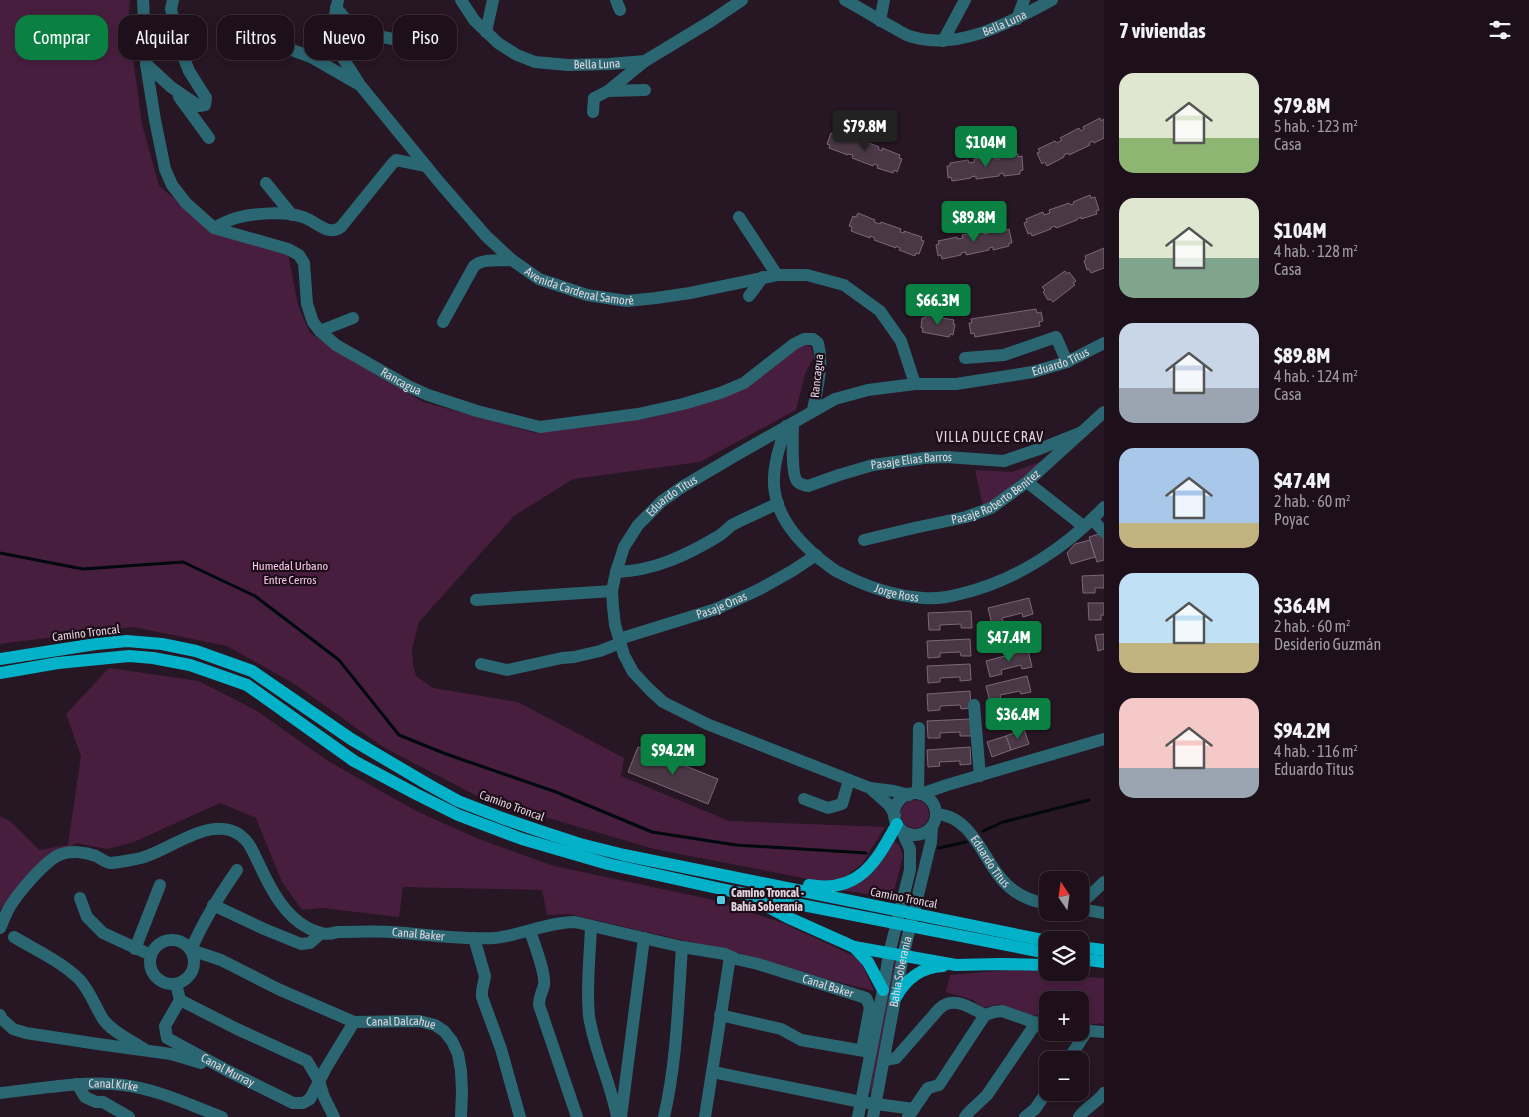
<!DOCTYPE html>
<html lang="es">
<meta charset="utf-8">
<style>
:root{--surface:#1d101a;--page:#2a1e27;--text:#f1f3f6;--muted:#a09da2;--line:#3b3039;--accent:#0b8043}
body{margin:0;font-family:"Asap Condensed",sans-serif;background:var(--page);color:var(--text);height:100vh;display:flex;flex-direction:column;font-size:19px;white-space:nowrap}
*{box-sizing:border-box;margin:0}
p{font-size:16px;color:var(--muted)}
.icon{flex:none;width:28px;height:28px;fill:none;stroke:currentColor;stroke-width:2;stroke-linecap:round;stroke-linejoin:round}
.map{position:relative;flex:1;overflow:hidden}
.drawer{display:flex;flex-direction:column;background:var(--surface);width:425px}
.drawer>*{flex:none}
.banner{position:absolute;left:15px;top:15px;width:475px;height:45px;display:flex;gap:10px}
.needle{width:32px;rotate:347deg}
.buttons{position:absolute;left:1039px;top:871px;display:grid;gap:10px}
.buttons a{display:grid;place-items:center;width:50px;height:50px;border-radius:10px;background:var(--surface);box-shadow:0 2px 8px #0003,0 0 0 1px var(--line);font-size:25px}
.price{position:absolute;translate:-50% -42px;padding:0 11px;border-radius:5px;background:var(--accent);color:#fff;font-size:16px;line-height:32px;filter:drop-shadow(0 1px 2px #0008)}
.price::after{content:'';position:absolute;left:50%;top:30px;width:15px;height:11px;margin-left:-8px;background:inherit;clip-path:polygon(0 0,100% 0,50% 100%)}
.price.active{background:#222;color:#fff}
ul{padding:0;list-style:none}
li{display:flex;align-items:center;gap:15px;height:125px;padding:0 15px}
li span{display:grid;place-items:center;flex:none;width:140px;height:100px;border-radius:15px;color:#555}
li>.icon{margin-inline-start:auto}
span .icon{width:60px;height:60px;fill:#fffc;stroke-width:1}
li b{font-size:21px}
h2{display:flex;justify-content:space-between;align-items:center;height:60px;padding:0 15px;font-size:21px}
.tag{padding:0 18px;border-radius:15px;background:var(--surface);box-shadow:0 2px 8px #0003,0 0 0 1px var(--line);font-size:18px;line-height:45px}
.tag.active{background:var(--accent);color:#fff}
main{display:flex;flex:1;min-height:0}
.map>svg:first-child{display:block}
.green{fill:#481e3f}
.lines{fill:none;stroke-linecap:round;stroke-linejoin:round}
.stream{stroke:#00090e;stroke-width:3}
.building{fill:#4b3846;stroke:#7c6776}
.minor{stroke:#2a6772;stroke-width:12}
.major{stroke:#03b2c9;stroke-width:12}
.poi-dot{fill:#54cade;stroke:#1d0d19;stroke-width:2}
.labels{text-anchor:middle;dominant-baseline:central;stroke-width:4.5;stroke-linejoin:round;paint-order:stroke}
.street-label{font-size:12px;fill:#e0d4dd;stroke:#1d0d19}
.park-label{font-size:12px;fill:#f8c9eb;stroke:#1d0d19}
.poi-label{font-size:12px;font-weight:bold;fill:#e0d4dd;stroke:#1d0d19;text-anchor:start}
.neighbourhood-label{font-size:14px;letter-spacing:1px;fill:#e0d4dd;stroke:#1d0d19}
</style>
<main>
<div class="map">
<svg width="1104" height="1117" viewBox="0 0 1104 1117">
<rect width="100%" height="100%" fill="#271623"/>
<g class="green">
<polygon points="0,0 130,0 128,21 142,124 159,186 210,228 288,254 298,305 310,333 423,402 536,433 641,418 740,387 784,354 805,344 811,347 814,359 814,360 813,358 805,374 796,410 700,462 573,479 514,516 419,622 412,649 413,665 416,676 433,688 518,702 624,758 621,776 729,821 885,827 862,864 843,878 824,882 654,849 483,799 383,747 293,683 227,646 133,627 0,644"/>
<polygon points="1062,454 984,511 975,470 1012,472"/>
<polygon points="109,668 199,681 257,711 328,761 416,811 479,839 554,866 709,899 783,923 860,959 874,991 827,979 738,953 569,914 547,915 542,890 403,887 399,917 322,908 302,910 282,882 256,818 220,803 134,842 107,849 77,843 44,860 0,910 0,816 11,822 39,850 68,845 81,756 66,714"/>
<circle cx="915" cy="814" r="14"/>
<polygon points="893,839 900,847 903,856 892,898 840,890"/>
<polygon points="896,960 897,962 871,1093 869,1094 893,962"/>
<polygon points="1007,970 1041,971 1069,976 1104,978 1104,1025 1101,1023 1080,1026 1080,1000 1048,1000 1047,1014 1026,1016 999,1004 983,1008 973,1000 946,992 950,975"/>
</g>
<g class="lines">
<g class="stream">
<polyline points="0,553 83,569 183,562 255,596 339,660 399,735 446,754 556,792 652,832 736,845 866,853"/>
<polyline points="983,831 1003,822 1089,800"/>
<polyline points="939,848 966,842"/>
</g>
</g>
<g class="building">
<polygon points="1100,118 1101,121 1104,119 1104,138 1094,143 1093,141 1089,143 1090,145 1069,155 1068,153 1064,155 1064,157 1047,166 1045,162 1042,164 1037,153 1040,152 1038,149 1055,141 1057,143 1062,140 1060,138 1079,128 1081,131 1084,129 1083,127"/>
<polygon points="835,131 853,138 852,140 858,142 859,139 879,147 878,149 882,151 882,148 900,155 899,158 902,159 897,172 894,170 893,173 877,168 878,165 874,164 873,166 852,158 853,155 848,154 848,155 829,148 830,145 827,144 831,133 834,134"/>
<polygon points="1018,154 1018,157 1022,156 1023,170 1020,171 1020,174 1004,176 1003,173 999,174 999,176 976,179 976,176 971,177 971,178 952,181 951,177 948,178 947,166 950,166 950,163 968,160 969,163 974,162 974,159 995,157 995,159 1000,159 999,156"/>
<polygon points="1090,195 1091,198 1095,197 1099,210 1096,211 1097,214 1081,219 1081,217 1077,219 1077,220 1056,228 1055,226 1050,228 1051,229 1032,236 1031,233 1028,234 1024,223 1027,222 1026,219 1043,212 1044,215 1050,213 1049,210 1069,203 1070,205 1074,204 1073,202"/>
<polygon points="858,213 875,220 874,222 880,224 881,222 901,229 900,232 904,233 904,231 922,237 921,240 924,241 919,254 916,253 915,256 899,250 900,248 896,246 896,248 874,240 875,238 870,236 870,238 851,231 852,227 849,226 853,216 856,217"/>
<polygon points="1005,227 1006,230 1009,229 1012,243 1009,243 1009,246 993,250 993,247 989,248 989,250 966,255 966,252 961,253 961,255 942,259 941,255 938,256 936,245 939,244 938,241 957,237 957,239 963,238 962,235 983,231 984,234 988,233 987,231"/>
<polygon points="1104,248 1104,268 1091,273 1089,269 1087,270 1084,261 1086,260 1085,256"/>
<polygon points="1065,271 1067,274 1069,272 1076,281 1073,283 1075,285 1053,302 1050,299 1048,300 1043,292 1045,290 1042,287"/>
<polygon points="1036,309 1037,313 1041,312 1043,321 1039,322 1040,326 975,337 974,333 971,334 969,323 972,323 971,319"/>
<polygon points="926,315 954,320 953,324 955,324 953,335 950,334 949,337 922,332 923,328 921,328 922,318 925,318"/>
<polygon points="1102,533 1104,538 1104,560 1097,562 1089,537"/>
<polygon points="1090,540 1095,557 1071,564 1067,553 1075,544"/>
<polygon points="1104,575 1104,588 1095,588 1095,593 1083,593 1082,576"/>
<polygon points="1029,598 1033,614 1023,617 1022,613 1002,618 1003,622 992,625 988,608"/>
<polygon points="1088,603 1104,603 1104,615 1101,615 1101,620 1089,620"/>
<polygon points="971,611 972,628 961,628 961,624 940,625 940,630 929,630 928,613"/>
<polygon points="1029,624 1033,640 1023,643 1022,639 1002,644 1003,648 992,651 988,634"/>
<polygon points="1104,634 1104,649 1098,651 1095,635"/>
<polygon points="970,639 971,656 961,656 960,652 940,653 940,657 928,658 927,641"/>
<polygon points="1028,650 1032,667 1022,669 1021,665 1001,670 1002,674 990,677 986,661"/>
<polygon points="970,664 971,680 960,681 960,677 940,678 940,682 928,683 927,666"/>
<polygon points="1027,676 1031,692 1021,694 1020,691 1000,695 1001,700 990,702 986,686"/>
<polygon points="970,691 971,708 961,709 960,705 940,706 940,710 928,711 927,694"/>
<polygon points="1022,705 1027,723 1019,725 1018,721 1010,724 1006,710"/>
<polygon points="1006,710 1010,724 992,730 987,716"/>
<polygon points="970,719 971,736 960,736 960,732 940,733 940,738 928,738 927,721"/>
<polygon points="1024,729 1029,744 1011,750 1006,736"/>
<polygon points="1006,736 1011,750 992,757 987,742"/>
<polygon points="638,747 718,779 708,804 628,772"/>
<polygon points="970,747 971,764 960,765 960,761 939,762 940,766 928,767 927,750"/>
</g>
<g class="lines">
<g class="minor">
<path id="s1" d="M143,0l3,64 9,56 10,49 7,16 14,18 28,25 74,21 11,6 5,8 3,41 6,18 7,9 16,14 72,41 20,9 49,16 63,16 98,-13 45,-10 37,-11 24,-10 50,-39 10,-5h9l5,4c6,22 -1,45 -5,67"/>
<path id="s2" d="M338,0l-4,20 2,22 5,13 19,30 80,98 46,53 26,24 27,19 48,16 40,6 29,-3 34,-5 87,-18h30l37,10 36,26 21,30 14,43"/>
<path id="s3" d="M461,0l13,20 24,23 19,12 18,7 33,3 41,-1 36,-3 66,-40 31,-21"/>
<polyline points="616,0 620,10"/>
<path id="s4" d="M845,0c17,9 34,20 51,29 5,3 11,7 17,8 47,14 99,-16 139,-37"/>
<polyline points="336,8 357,32 393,39"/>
<polyline points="1017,19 1024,0"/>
<polyline points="880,21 884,0"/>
<polyline points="486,32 493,0"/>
<polyline points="943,41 965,0"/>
<polyline points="292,50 311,57 358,84"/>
<polyline points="146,64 171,87 199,106 205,105 206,98 189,71 180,48 171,9 173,0"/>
<polyline points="608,91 645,90"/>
<polyline points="179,97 209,138"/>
<polyline points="593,112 594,98 608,91 645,61"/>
<polyline points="266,183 292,215"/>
<polyline points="739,217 777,275"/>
<path d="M214,228c7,-4 15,-8 22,-10 18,-5 49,-7 67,-1 13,4 25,20 38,10l51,-63 4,-4 30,6"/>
<polyline points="749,296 763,277"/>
<path d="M443,322l31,-56c9,-8 26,-5 38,-6"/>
<polyline points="320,331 353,318"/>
<polyline points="965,358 1004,355 1056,337 1067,362"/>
<path id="s5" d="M793,423c0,11 -2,51 4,58 3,4 7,4 11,5l31,-11 34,-10 51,-7 22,-1 58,4 38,-13 40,-16"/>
<path id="s6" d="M786,426c-6,19 -13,39 -12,59 2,32 24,56 47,75 6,4 12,10 19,13 25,13 55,23 83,25 12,1 26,-1 37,-4 55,-13 106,-46 144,-87"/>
<polyline points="1027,482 1083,526"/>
<polyline points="1092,519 1104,532"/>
<path id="s7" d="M864,540l50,-12 52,-11 25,-9 36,-26 77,-70"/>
<path d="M616,572c37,-1 69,-16 101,-35 6,-3 10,-8 15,-12 15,-8 31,-14 46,-22"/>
<polyline points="476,600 612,591"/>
<path id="s8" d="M619,639l97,-30 42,-19 34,-19 24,-16"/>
<polyline points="481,664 507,670 562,658 574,657 600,651 620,643"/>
<polyline points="974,705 980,776"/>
<polyline points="870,788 894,791 909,795"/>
<polyline points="918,793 919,728"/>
<circle cx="915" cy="814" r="21"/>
<polyline points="921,794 947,785 1104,739"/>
<polyline points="804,799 828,808 842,804 849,780"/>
<path id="s9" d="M936,814c34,2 45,39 63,62 12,16 29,25 49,28"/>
<path id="s10" d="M895,815l-6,-10 -19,-17 -163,-64 -44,-22 -13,-12 -17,-18 -9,-17 -9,-30 -2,-18 -1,-16 4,-19 8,-25 14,-22 24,-24 20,-14 56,-33 97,-55 33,-9 47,-6h41l77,-12 34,-10 37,-19"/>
<path id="s11" d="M237,870c-18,26 -34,51 -46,80l30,10 57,29 76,33 65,-1 16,4 9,6 8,10 6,13 3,17 1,21 -1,25"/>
<polyline points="80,898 87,917 103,933 151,955"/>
<polyline points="1080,903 1086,899 1104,882"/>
<polyline points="213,905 264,929 301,944 310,943 320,934"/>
<polyline points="1080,909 1104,913"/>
<path d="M591,926c-1,30 -5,61 -2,90 5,34 22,67 28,101"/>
<path id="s12" d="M0,928c3,-6 5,-12 8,-18 8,-15 36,-48 51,-55 11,-5 26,-3 37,1 4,2 9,6 14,7 5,0 29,-4 34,-6 28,-8 66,-42 96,-22 11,8 14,20 20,31 11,24 25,50 48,62 11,5 18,8 29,4 18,0 36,-1 54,0 35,2 70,8 104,6 27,-3 53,-16 80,-16l107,25 43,7 11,5 22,5 108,34 4,9 -8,43"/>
<path d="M530,931c4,12 16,43 14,54 -2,8 -5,11 -5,20l38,112"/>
<path d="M14,937c22,13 46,24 65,42 11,12 16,27 24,40 9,13 28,21 41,30"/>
<path d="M474,938l11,38c-1,8 -4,13 -3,21l19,52 19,68"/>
<circle cx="172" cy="962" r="22"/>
<polyline points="135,949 160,885"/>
<polyline points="176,984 180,1000 237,1029 307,1061 319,1081 324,1097 334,1117"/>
<path id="s13" d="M180,1000l-15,26 2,12 61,33 65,32h10l7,-4 16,-31 28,-46"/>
<polyline points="0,1015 2,1019 13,1029 26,1033 98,1044 171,1054 201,1063"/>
<polyline points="720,1015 781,1029 801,1040 870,1052"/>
<polyline points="1080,1030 1104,1032"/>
<path d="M884,1060l12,-2 43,-49c14,-14 31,-1 46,6l9,-3 8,-1 34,12 12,-2"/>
<polyline points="1068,1060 1087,1031"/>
<polyline points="713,1072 861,1102 914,1109"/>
<polyline points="77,1084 85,1097 96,1102 103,1102 129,1117"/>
<path id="s14" d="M0,1093c41,-4 82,-13 123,-8 34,4 67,20 99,32"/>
<polyline points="621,1117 644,938"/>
<path d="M664,1117c13,-56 14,-113 18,-170"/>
<polyline points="705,1117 730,957"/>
<polyline points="858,1117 883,990 889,954 910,870 910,849 902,831"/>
<path id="s15" d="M873,1117l30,-161 28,-114 1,-15"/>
<polyline points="908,1117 928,1088 939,1085 985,1015"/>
<polyline points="965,1117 969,1112 987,1095 1036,1023"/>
<polyline points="1025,1117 1035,1109 1048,1090"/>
<path d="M1079,1117c7,-10 18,-14 25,-24"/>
</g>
<g class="major">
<polyline points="0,659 96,644 127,641 162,644 196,651 252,671 351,739 429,785 458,801 502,818 543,832 580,844 624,855 1048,941"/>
<polyline points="0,673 58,663 129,656 153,658 190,665 247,685 354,761 416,794 458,815 522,839 608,864 735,892 1048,953"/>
<path d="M809,885c50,9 67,-23 88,-61"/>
<polyline points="757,901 787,917 854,947 956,965 1000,964 1048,965"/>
<polyline points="854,947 868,962 883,990"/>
<polyline points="1080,947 1104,950"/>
<polyline points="1080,959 1104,962"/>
<path d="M896,997c10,-18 26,-30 47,-31"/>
</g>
</g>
<rect class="poi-dot" x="716" y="895" width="10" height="10" rx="2.5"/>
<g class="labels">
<g class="street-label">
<text stroke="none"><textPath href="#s4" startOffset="172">Bella Luna</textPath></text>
<text stroke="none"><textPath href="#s3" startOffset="161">Bella Luna</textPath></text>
<text stroke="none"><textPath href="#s2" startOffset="398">Avenida Cardenal Samoré</textPath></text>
<text stroke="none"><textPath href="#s10" startOffset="925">Eduardo Titus</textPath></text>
<text transform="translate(817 376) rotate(-84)">Rancagua</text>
<text stroke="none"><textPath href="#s1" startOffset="515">Rancagua</textPath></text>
<text stroke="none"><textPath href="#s5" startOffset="178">Pasaje Elias Barros</textPath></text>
<text stroke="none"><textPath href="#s7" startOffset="140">Pasaje Roberto Benitez</textPath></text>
<text stroke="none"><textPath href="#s10" startOffset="505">Eduardo Titus</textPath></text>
<text stroke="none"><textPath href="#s6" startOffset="235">Jorge Ross</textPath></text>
<text stroke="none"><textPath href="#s8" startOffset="108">Pasaje Onas</textPath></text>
<text transform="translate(86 633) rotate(-7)">Camino Troncal</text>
<text transform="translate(512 806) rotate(20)">Camino Troncal</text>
<text stroke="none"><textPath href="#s9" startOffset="75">Eduardo Titus</textPath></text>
<text transform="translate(904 898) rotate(11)">Camino Troncal</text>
<text stroke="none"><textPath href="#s12" startOffset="515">Canal Baker</textPath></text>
<text stroke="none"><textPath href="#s15" startOffset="148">Bahía Soberanía</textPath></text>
<text stroke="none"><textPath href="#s12" startOffset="935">Canal Baker</textPath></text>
<text stroke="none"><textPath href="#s11" startOffset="318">Canal Dalcahue</textPath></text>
<text stroke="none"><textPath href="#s13" startOffset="111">Canal Murray</textPath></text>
<text stroke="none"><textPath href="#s14" startOffset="114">Canal Kirke</textPath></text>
</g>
<g class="park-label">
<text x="290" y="566">Humedal Urbano<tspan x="290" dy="14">Entre Cerros</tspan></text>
</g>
<g class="poi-label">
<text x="731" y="893">Camino Troncal -<tspan x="731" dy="14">Bahía Soberanía</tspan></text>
</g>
<g class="neighbourhood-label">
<text x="990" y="437">VILLA DULCE CRAV</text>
</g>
</g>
</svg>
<div class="buttons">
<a><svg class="needle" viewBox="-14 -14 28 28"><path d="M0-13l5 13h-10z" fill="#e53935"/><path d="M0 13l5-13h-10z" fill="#a09da2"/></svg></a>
<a><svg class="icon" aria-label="layers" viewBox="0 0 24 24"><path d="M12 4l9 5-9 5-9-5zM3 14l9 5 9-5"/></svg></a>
<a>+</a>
<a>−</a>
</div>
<b class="price active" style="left:865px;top:152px">$79.8M</b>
<b class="price" style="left:986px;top:168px">$104M</b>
<b class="price" style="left:974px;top:243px">$89.8M</b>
<b class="price" style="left:938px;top:326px">$66.3M</b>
<b class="price" style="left:1009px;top:663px">$47.4M</b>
<b class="price" style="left:1018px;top:740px">$36.4M</b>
<b class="price" style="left:673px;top:776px">$94.2M</b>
<div class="banner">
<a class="tag active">Comprar</a>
<a class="tag">Alquilar</a>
<a class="tag">Filtros</a>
<a class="tag">Nuevo</a>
<a class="tag">Piso</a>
</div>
</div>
<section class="drawer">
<h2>7 viviendas<svg class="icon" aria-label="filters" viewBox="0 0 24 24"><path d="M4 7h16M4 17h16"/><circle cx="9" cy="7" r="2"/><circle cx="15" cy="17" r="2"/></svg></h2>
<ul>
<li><span style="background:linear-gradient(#dfe7d0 65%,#8fb573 0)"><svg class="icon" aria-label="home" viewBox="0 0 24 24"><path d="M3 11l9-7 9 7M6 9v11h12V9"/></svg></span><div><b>$79.8M</b><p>5 hab. · 123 m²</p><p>Casa</p></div></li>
<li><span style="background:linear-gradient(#dfe7d0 60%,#7fa58c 0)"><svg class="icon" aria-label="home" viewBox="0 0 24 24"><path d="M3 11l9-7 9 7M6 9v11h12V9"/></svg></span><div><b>$104M</b><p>4 hab. · 128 m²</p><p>Casa</p></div></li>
<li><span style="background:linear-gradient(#c9d6e8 65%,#9aa5b1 0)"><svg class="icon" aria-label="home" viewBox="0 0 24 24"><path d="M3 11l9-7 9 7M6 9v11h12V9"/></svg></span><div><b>$89.8M</b><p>4 hab. · 124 m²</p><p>Casa</p></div></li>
<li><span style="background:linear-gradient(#a9c7e8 75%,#c2b280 0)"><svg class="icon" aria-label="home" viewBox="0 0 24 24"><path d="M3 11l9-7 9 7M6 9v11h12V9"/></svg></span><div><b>$47.4M</b><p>2 hab. · 60 m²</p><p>Poyac</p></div></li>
<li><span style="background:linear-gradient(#bfe0f5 70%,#c2b280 0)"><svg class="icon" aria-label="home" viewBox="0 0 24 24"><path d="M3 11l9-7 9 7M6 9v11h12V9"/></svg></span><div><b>$36.4M</b><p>2 hab. · 60 m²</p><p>Desiderio Guzmán</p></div></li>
<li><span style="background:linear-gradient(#f6c9c9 70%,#9aa5b1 0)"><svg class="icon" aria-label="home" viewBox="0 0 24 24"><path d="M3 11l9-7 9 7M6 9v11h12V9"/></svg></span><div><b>$94.2M</b><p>4 hab. · 116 m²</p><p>Eduardo Titus</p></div></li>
</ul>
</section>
</main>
